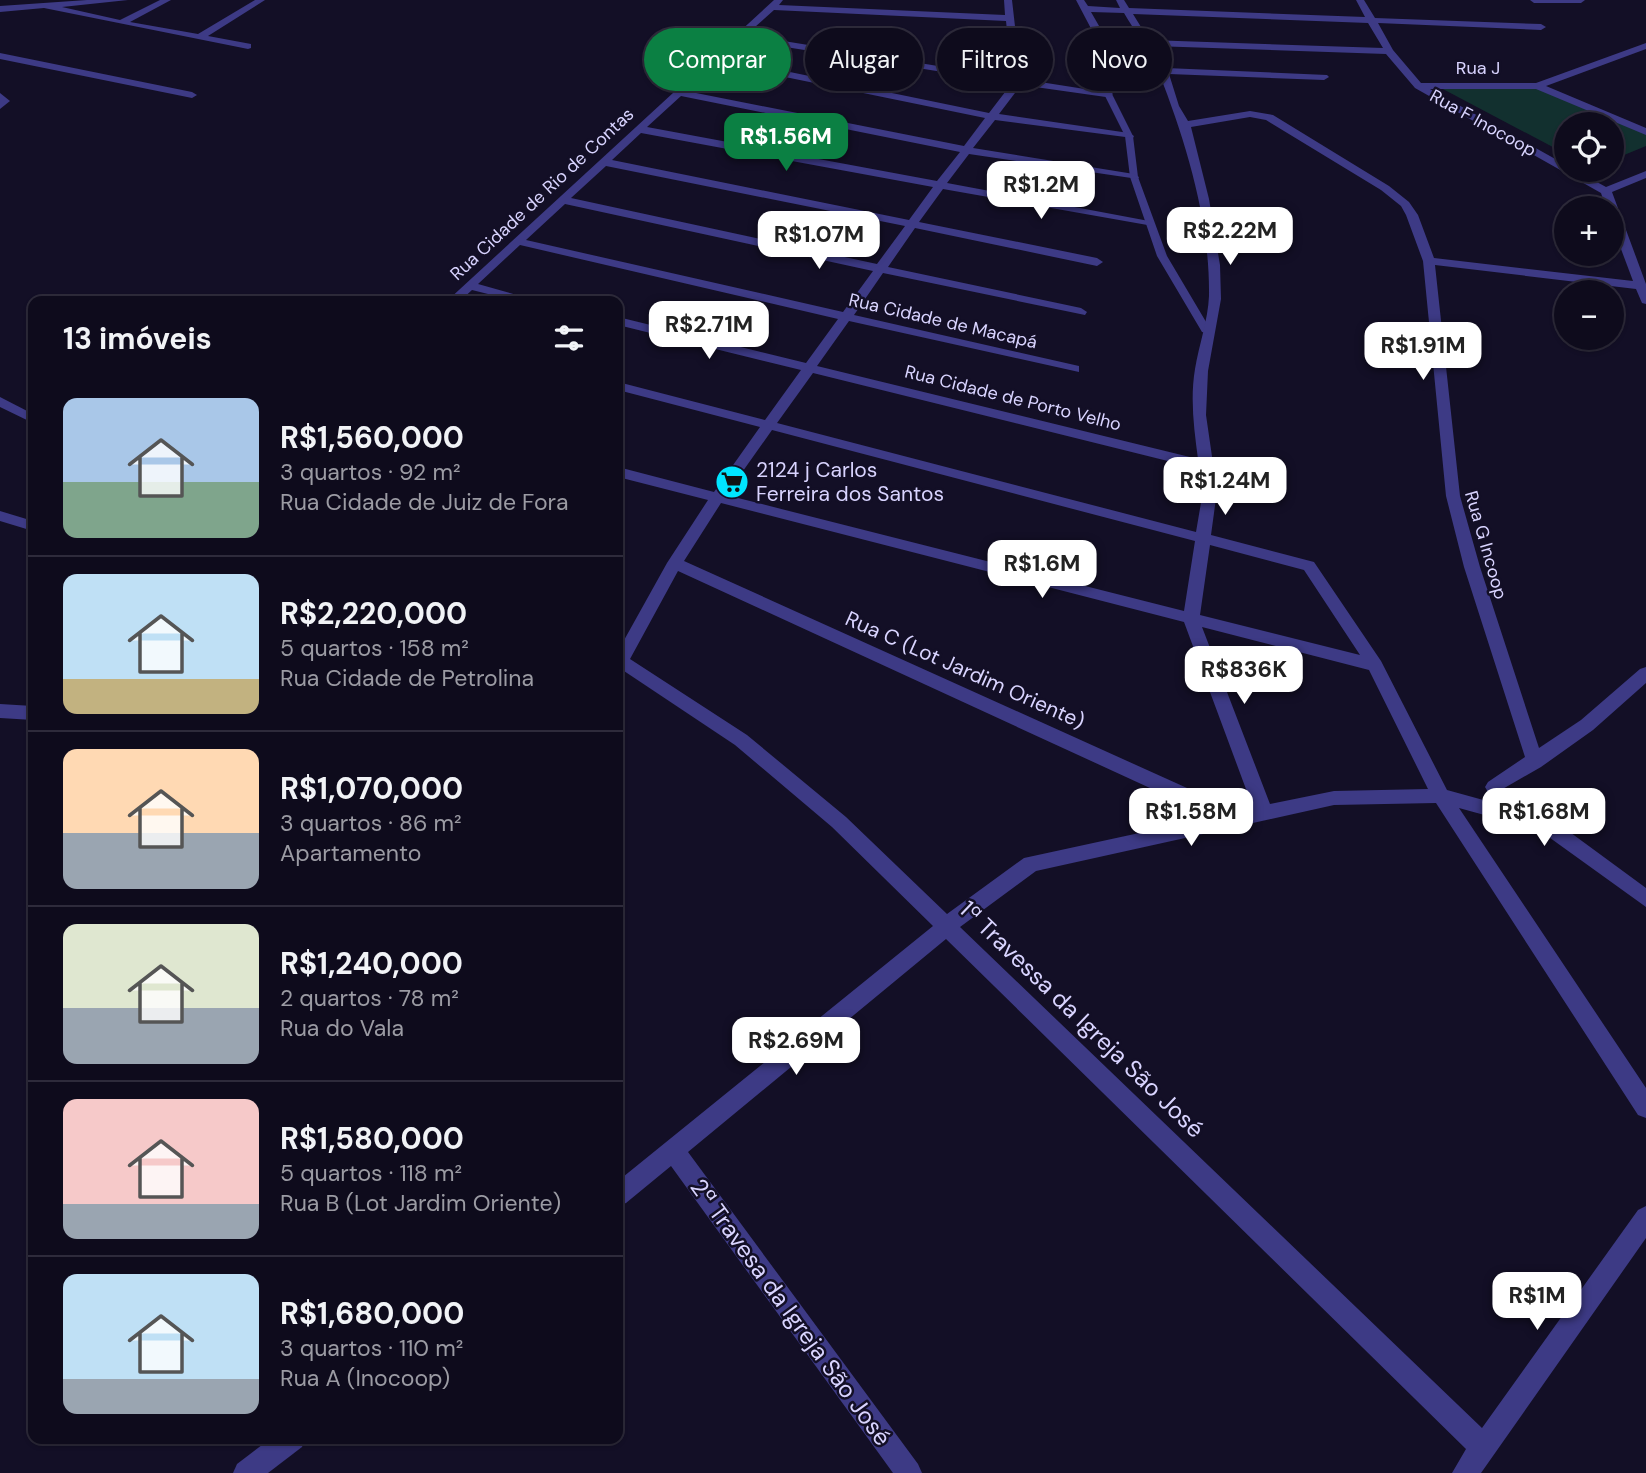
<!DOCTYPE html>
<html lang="pt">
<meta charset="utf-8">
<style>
:root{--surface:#0e0b1c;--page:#171425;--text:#f1f3f6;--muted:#9b9ba3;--line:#2e2b3b;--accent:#0b8043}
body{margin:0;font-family:"DM Sans",sans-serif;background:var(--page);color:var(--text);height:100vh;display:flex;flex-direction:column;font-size:26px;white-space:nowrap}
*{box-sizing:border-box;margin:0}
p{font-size:23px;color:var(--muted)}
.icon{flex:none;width:38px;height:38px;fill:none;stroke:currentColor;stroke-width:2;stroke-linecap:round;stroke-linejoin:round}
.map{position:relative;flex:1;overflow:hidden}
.side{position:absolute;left:28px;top:296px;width:595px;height:1148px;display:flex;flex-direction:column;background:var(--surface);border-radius:14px;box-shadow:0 2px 5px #0004,0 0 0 2px var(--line)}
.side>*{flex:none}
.banner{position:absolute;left:644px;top:28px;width:665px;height:63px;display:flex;gap:14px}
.buttons{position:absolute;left:1554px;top:112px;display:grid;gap:14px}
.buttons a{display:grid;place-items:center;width:70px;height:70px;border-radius:50%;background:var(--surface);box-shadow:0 2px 5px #0004,0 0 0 2px var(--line);font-size:35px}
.price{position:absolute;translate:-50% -60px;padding:0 16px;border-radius:14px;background:#fff;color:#222;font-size:23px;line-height:46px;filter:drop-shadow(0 2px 4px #0008)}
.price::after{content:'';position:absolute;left:50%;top:42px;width:21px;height:16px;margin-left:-10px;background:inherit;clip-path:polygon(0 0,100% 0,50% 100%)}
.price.selected{background:var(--accent);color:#fff}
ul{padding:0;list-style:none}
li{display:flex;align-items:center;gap:21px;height:175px;padding:0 35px}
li+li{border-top:2px solid var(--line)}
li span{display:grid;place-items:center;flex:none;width:196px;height:140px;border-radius:14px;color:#555}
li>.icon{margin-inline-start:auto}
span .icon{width:84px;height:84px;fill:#fffc;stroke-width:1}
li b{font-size:30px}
h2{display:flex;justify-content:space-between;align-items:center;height:84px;padding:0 35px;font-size:30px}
.tag{padding:0 24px;border-radius:32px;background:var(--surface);box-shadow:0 2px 5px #0004,0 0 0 2px var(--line);font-size:24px;line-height:63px}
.tag.selected{background:var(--accent);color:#fff}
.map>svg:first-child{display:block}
.green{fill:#12302f}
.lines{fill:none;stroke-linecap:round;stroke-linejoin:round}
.lane{fill:#3d3a85;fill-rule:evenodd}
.street{fill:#3d3a85;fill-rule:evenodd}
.labels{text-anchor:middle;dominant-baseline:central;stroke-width:5;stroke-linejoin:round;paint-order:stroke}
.far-street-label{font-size:18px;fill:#d9d4ff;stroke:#130f26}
.poi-label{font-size:21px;fill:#d9d4ff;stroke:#130f26;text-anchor:start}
.street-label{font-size:21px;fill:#d9d4ff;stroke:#130f26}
.near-street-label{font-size:24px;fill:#d9d4ff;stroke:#130f26}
</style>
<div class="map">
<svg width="1646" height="1473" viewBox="0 0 1646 1473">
<rect width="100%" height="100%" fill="#130f26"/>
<polygon class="green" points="1535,87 1646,134 1646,146 1612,160 1612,124 1566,124 1566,154 1441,88"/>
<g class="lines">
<polygon class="lane" points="1106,94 1113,96 1133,136 1138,177 1167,256 1212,332 1211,334 1202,332 1157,256 1130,177 1125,136 1105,96"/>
<g class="street">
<polygon points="87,0 128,0 62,7 120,20 160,0 171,0 130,22 198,34 255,0 265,0 208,36 251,44 251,48 248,49 44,8 0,12 0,6"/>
<path d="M774,0h9l-4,5 226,10 -1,-15h8l9,79 83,13 -8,-54 -20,-38h8l4,6 32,2 -4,-8h8l5,8 236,9 -9,-17h8l11,18 166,6 5,3 -5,3 -163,-7 15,27 28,33h115l110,-40v6l-100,37 100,42v7l-110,-46h-106l136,76v5h9l31,17 40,-16v7l-34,14 34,92v20l-4,-1 -6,-14 -201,-24 25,231 20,71 59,181 42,-28 59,-51 6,-2v16l-53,47 -52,37 -47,27 -6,-2 -3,-5 3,-5 37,-25 -61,-190 -18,-71 -23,-235 -17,-46 -5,-9 -20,-16 -115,-70 -16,-3 -59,10 18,72 11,66 1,34 -13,72 -2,44 11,76 -6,44 103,27 67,99 66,129 105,29 94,69v19l-107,-77 -80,-22 187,280v30l-8,-3 -202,-312 -102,2 -298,66 -76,56 522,501 156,-218 8,-4v32l-165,235h-29l14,-24 -520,-510 -258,213 230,312 4,9h-29l-222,-307 -45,37 -8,3v-25l315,-255 -101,-99 -97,-82 -117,-78v-16l49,-88 41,-63 -90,-23v-10l96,25 46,-65 -142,-37v-8l147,38 36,-50 -183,-45v-8l188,46 32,-44 -318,-74 -42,39 60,17h-22l-44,-11 -12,11h-13zM774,10l232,11 6,57 -266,-43zM1091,12l33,1c11,19 27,39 35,60 27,69 51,147 50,223 -1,24 -10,49 -14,73 -5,30 -1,60 3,90l-381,-93 32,-45 230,51v-6l-225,-51 29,-42 202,42 2,-3 -6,-4 -193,-41 27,-39 182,38 6,-4 -6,-4 -178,-36 24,-33 210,37v-4l-4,-1 -202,-38 22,-29 169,25 1,-2 -5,-3 -161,-26 22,-28 138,18 1,-2 -5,-3 -130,-19 22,-29 92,13 -7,-60zM1133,14l235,9 15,25 -234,-8zM741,40l271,43 -23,30 -267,-55zM1153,46l233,8 29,34 186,105 5,15h6v17l21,56 -199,-23 -16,-43 -9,-13 -20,-16 -116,-71 -23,-4 -62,10 -9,-15 -10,-32 155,6 5,-3 -2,-2 -161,-7zM717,63l268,55 -21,28 -278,-55zM681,96l279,56 -23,29 -290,-54zM641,133l292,54 -24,33 -297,-60zM606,166l299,60 -28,38 -306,-66zM565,204l308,67 -30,41 -317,-72zM813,373l387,96 3,22 -7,41 -419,-109zM772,430l423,111 -11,70 -458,-116zM721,503l463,119 69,186 -15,3 -554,-250zM1210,545l94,25 56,85 -160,-40zM678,571l535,246 -189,41 -77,56 -101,-97 -99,-82 -117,-76zM1202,627l167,43 59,119 -94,2 -64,13z"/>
<polygon points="1530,0 1585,0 1581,3 1534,3"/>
<polygon points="0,53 192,92 197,95 192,98 0,59"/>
<polygon points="0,93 10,101 0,109"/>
<polygon points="0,397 33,414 33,423 0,407"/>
<polygon points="0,511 33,521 33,531 0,521"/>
<polygon points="0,704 33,706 33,720 0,718"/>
<polygon points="271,1438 306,1438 302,1447 268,1473 233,1473 237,1464"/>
</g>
</g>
<defs>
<symbol id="supermarket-disc" viewBox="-11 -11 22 22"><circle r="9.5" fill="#00e5ff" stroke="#130f26"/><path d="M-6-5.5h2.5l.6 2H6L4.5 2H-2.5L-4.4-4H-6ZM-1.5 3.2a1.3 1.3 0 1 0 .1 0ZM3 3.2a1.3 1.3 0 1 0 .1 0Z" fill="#111"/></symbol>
</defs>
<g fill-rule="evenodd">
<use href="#supermarket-disc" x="713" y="463" width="38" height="38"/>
</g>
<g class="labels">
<g class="far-street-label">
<text x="1478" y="68">Rua J</text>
<text transform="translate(1483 123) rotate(29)">Rua F Inocoop</text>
<text transform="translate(542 194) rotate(-43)">Rua Cidade de Rio de Contas</text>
<text transform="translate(943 321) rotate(13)">Rua Cidade de Macapá</text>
<text transform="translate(1013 398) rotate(14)">Rua Cidade de Porto Velho</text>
<text transform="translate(1486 545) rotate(74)">Rua G Incoop</text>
</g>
<g class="poi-label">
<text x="756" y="470">2124 j Carlos<tspan x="756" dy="24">Ferreira dos Santos</tspan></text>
</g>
<g class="street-label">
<text transform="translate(965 670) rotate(24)">Rua C (Lot Jardim Oriente)</text>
</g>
<g class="near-street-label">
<text transform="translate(1082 1019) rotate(44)">1ª Travessa da Igreja São José</text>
<text transform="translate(791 1312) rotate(54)">2ª Travesa da Igreja São José</text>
</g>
</g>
</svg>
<div class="buttons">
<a><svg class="icon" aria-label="locate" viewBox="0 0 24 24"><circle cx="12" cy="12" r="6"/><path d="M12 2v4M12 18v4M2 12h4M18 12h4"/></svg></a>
<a>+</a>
<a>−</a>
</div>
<b class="price selected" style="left:786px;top:173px">R$1.56M</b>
<b class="price" style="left:1041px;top:221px">R$1.2M</b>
<b class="price" style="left:1230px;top:267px">R$2.22M</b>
<b class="price" style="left:819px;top:271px">R$1.07M</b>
<b class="price" style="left:709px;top:361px">R$2.71M</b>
<b class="price" style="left:1423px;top:382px">R$1.91M</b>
<b class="price" style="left:1225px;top:517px">R$1.24M</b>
<b class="price" style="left:1042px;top:600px">R$1.6M</b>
<b class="price" style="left:1244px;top:706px">R$836K</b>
<b class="price" style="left:1191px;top:848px">R$1.58M</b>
<b class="price" style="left:1544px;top:848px">R$1.68M</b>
<b class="price" style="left:796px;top:1077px">R$2.69M</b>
<b class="price" style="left:1537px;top:1332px">R$1M</b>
<div class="banner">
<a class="tag selected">Comprar</a>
<a class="tag">Alugar</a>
<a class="tag">Filtros</a>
<a class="tag">Novo</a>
</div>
<section class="side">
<h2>13 imóveis<svg class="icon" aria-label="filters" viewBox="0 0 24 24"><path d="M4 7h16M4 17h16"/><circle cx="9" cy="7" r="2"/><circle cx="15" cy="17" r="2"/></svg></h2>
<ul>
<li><span style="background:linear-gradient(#a9c7e8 60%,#7fa58c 0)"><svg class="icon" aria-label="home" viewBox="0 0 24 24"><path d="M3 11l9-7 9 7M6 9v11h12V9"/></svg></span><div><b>R$1,560,000</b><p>3 quartos · 92 m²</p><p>Rua Cidade de Juiz de Fora</p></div></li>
<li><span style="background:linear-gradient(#bfe0f5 75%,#c2b280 0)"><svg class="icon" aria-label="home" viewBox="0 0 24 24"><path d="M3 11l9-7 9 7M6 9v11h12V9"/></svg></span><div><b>R$2,220,000</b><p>5 quartos · 158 m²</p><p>Rua Cidade de Petrolina</p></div></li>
<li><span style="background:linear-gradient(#ffd9b3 60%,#9aa5b1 0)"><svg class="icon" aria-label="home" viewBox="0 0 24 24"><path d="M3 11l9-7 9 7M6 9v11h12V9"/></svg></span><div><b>R$1,070,000</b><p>3 quartos · 86 m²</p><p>Apartamento</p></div></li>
<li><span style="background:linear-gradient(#dfe7d0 60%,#9aa5b1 0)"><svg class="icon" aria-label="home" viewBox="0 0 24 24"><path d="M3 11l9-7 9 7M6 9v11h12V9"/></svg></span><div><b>R$1,240,000</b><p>2 quartos · 78 m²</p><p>Rua do Vala</p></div></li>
<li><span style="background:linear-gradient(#f6c9c9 75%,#9aa5b1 0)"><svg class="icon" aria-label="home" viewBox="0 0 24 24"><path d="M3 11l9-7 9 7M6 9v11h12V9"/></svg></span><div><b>R$1,580,000</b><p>5 quartos · 118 m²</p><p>Rua B (Lot Jardim Oriente)</p></div></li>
<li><span style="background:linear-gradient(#bfe0f5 75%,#9aa5b1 0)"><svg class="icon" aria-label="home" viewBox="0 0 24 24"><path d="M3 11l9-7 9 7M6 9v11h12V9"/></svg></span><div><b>R$1,680,000</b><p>3 quartos · 110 m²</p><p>Rua A (Inocoop)</p></div></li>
</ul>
</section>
</div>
